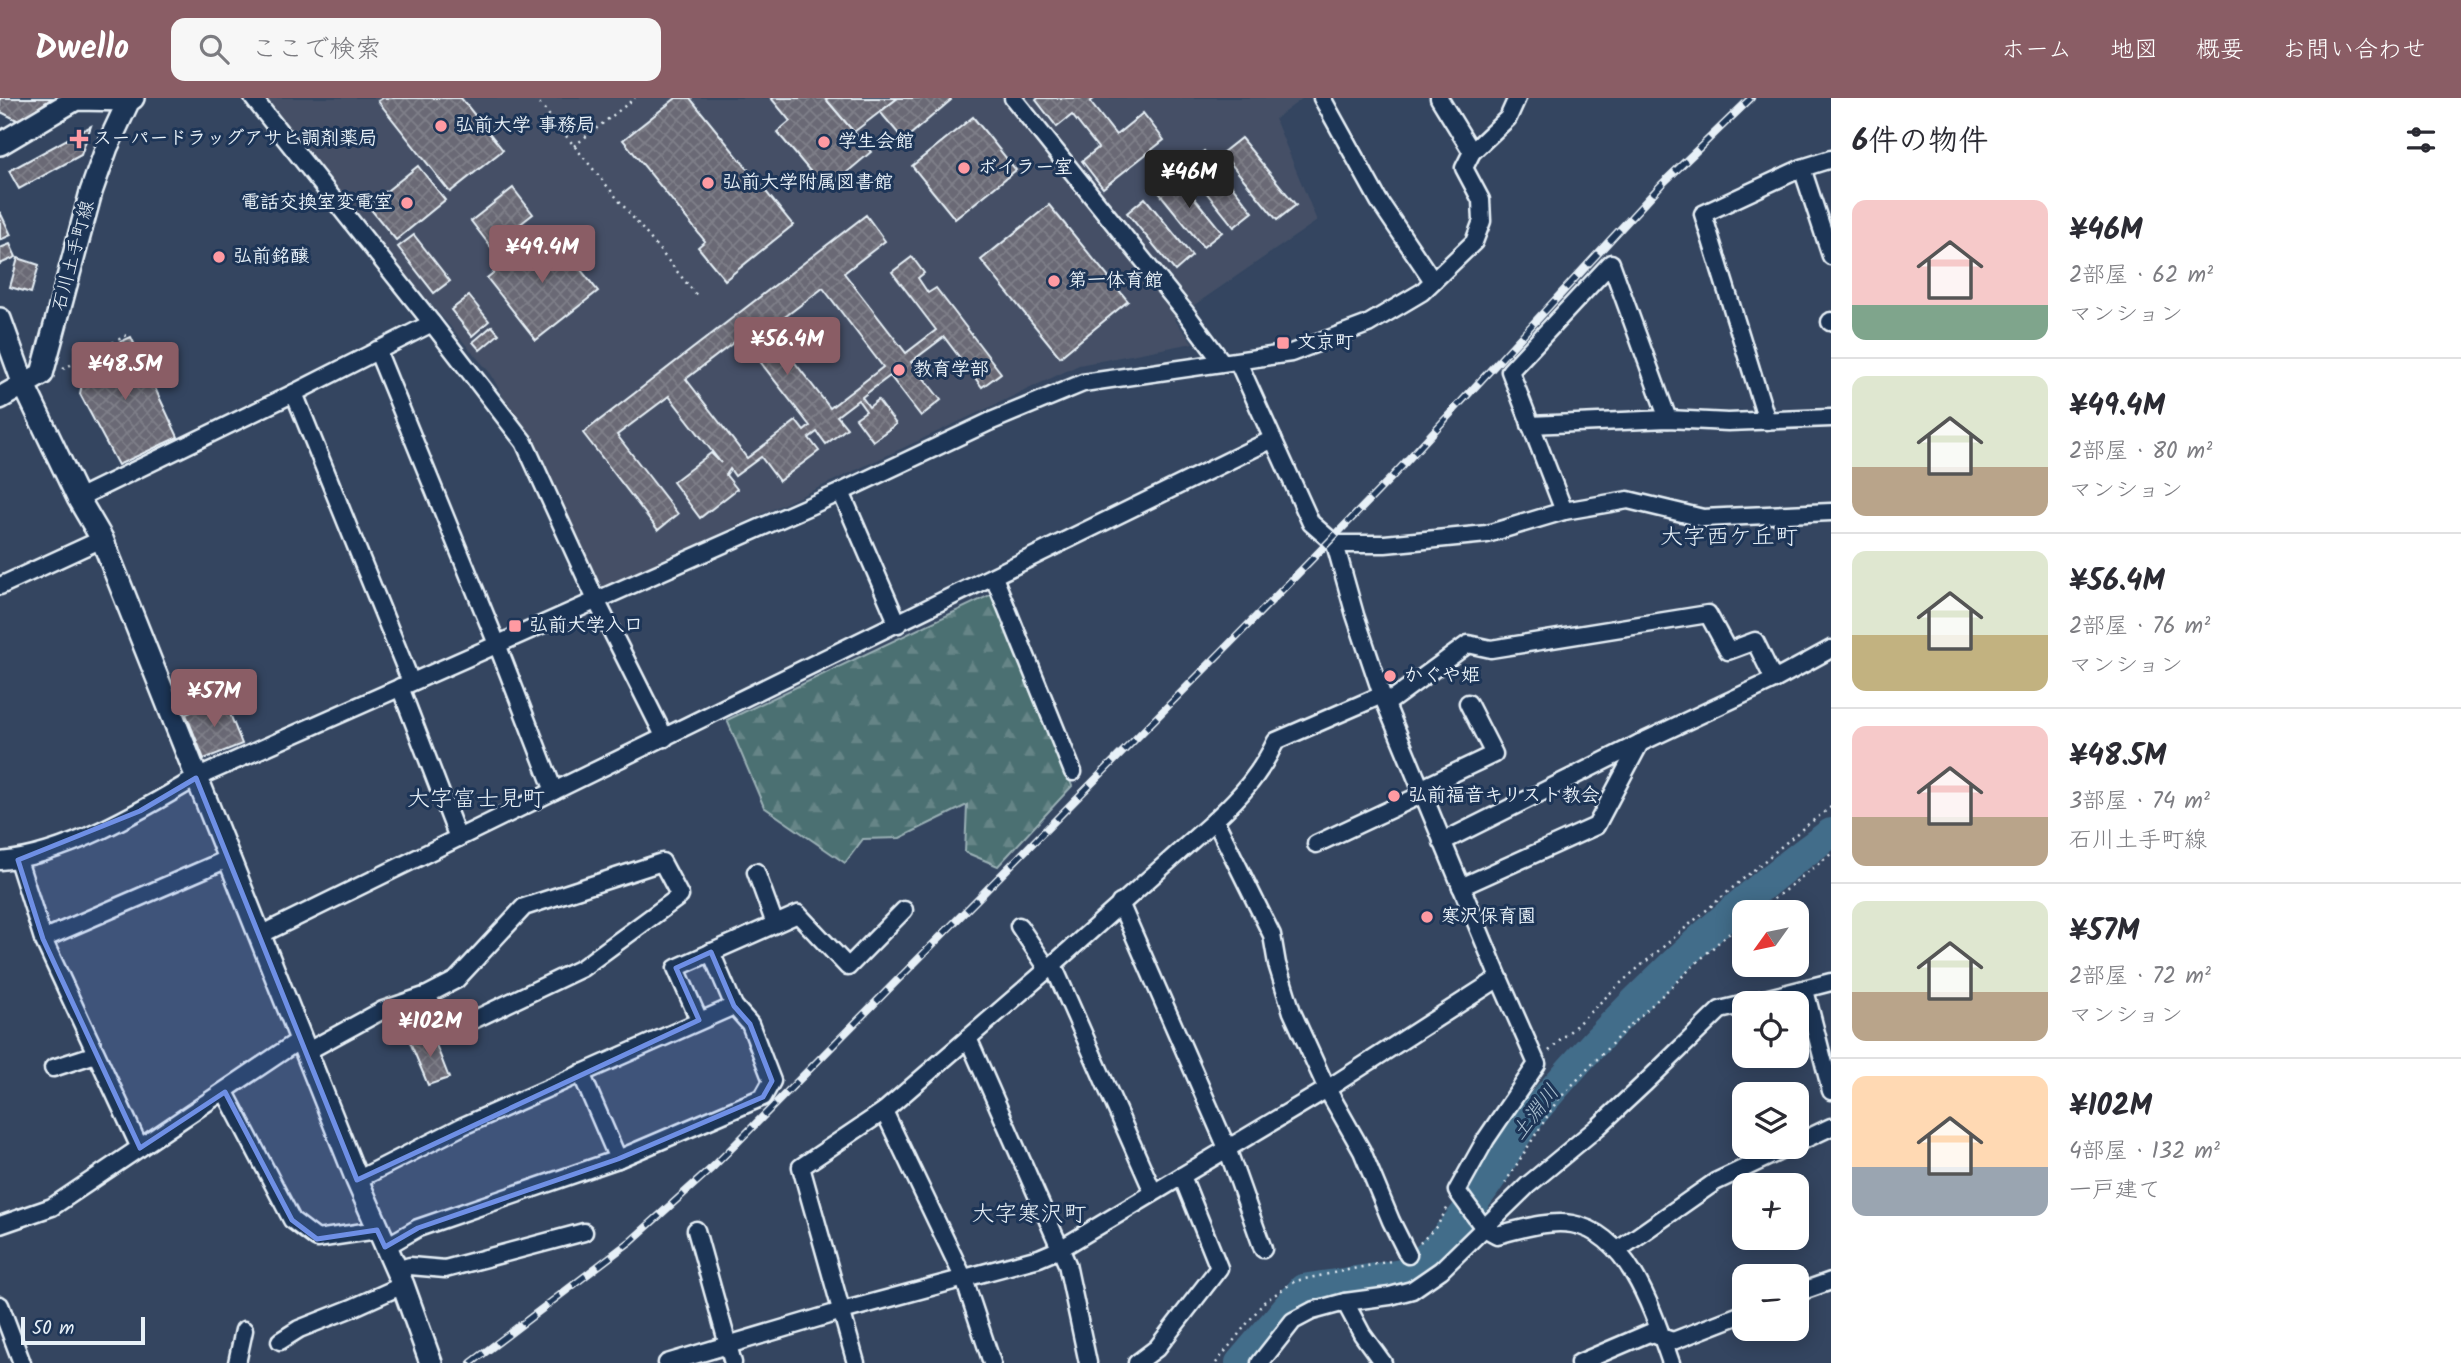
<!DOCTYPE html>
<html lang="ja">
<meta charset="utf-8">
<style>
:root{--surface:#fff;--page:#f7f7f7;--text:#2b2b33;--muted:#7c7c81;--line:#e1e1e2;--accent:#8a5d65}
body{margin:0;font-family:Kalam,"Klee One",sans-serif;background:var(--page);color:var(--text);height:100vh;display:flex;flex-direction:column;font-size:26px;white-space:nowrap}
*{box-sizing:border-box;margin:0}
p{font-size:23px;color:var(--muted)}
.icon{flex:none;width:38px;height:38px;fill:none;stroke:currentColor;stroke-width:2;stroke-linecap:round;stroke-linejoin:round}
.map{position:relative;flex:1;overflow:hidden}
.drawer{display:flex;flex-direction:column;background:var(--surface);width:630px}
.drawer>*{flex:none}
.needle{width:46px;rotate:237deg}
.tools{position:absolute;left:1732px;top:802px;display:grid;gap:14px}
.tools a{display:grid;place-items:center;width:77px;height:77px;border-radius:14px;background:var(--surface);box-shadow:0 4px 18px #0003;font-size:35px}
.scale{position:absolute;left:21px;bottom:18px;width:124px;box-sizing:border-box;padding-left:7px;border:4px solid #e8f1f8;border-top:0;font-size:19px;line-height:24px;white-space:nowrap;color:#e8f1f8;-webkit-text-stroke:5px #1d3557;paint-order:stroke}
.price{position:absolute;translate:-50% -60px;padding:0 16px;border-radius:7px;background:var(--accent);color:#fff;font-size:23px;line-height:46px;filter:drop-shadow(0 2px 4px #0008)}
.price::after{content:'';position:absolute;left:50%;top:42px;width:21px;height:16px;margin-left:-10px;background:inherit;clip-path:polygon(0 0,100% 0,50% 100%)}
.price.on{background:#222;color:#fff}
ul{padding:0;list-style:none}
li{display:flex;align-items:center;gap:21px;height:175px;padding:0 21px}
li+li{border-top:2px solid var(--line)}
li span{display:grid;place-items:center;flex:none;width:196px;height:140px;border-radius:14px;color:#555}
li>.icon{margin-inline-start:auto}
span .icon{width:84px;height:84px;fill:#fffc;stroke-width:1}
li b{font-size:30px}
h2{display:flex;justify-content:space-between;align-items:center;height:84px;padding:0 21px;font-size:30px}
header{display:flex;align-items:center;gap:42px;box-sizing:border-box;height:98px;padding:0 35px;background:var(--accent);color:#fff}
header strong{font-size:33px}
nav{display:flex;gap:38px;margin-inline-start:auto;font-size:24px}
.search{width:490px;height:63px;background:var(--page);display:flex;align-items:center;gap:18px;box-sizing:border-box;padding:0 24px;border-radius:14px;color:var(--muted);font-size:26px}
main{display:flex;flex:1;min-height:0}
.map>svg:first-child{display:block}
.built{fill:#445066}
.forest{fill:url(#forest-firs);stroke:#9ab0b5;stroke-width:2}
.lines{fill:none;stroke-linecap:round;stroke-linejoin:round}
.river{stroke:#436d8a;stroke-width:30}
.building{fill:url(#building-cross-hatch);stroke:#e8f1f8;stroke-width:2;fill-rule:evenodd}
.street-casing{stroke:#e8f1f8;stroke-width:21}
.secondary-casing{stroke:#e8f1f8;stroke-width:26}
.path{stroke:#e8f1f8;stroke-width:2.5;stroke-dasharray:2 5;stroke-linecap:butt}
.street{stroke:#1d3557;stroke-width:16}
.secondary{stroke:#1d3557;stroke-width:21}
.rail-casing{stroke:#e8f1f8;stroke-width:8}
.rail{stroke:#1d3557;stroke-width:5;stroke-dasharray:16;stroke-linecap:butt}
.marked{fill:#6e8fe5;fill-opacity:0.2;stroke:#6e8fe5;stroke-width:5;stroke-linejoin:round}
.poi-dot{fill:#ff9aa2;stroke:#1d3557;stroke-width:2.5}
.labels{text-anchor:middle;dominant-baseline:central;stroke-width:6;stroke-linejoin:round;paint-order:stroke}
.poi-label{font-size:19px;font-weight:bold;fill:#e8f1f8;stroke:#1d3557;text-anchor:start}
.street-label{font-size:19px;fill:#e8f1f8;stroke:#1d3557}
.water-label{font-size:21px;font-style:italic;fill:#aec3d2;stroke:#1d3557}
.quarter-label{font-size:23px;fill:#e8f1f8;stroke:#1d3557}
</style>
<header>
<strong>Dwello</strong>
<div class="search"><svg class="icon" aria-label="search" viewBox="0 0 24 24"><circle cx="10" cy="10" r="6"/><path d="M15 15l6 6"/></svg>ここで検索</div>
<nav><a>ホーム</a><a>地図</a><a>概要</a><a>お問い合わせ</a></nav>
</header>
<main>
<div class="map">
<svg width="1831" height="1265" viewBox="0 0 1831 1265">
<defs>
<pattern id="forest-firs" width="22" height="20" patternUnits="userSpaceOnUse" patternTransform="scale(1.75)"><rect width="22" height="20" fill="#4c7072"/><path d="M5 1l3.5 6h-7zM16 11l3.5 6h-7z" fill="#668587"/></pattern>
<pattern id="building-cross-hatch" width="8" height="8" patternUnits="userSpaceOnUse" patternTransform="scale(1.75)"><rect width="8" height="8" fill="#6a6974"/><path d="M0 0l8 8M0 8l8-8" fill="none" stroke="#7f7f89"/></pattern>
</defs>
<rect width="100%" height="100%" fill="#344560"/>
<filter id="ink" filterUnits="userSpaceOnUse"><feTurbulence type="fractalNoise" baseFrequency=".0143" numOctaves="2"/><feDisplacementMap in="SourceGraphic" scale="14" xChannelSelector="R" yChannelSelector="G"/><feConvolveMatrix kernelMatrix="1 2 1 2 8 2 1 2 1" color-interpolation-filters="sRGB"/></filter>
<g filter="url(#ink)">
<polygon class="built" points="261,0 1303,0 1275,21 1317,123 1174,221 1193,245 1079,267 603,491 491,276 306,61"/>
<polygon class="forest" points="994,495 1072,688 998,768 965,754 967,707 900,740 863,741 845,765 764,709 727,622"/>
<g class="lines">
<path class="river" d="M1240,1265l63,-74c16,-3 103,-14 109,-19 23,-18 63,-67 79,-92 13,-19 22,-42 37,-59 87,-105 192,-206 303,-286"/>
</g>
<g class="building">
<polygon points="0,0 52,0 19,23 1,14 0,17"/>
<polygon points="383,0 461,0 503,52 450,94 378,3"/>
<polygon points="676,0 690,0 793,127 725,182 698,149 705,143 623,42"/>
<polygon points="771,0 825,0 871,54 826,92 777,34 790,23"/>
<polygon points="825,0 898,0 854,34"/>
<polygon points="898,0 950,0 951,2 904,42 880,14"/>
<polygon points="1038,0 1095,0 1090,4 1116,37 1143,15 1164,42 1103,90 1082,63 1098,50 1072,17 1057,29 1036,2"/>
<polygon points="973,19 1016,72 955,121 912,68"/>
<polygon points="91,28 81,57 19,91 9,73"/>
<polygon points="1241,40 1296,107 1277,122 1222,55"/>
<polygon points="1204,53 1253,114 1234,129 1186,69"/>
<polygon points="418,68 445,102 396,142 368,108"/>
<polygon points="1175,76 1222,134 1203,149 1156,91"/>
<polygon points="513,90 533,116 491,149 471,123"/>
<polygon points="1145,100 1192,158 1175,173 1127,115"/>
<polygon points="1049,107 1128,203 1060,259 981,162"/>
<polygon points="0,114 11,137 0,142"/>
<path d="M866,117l19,26 -41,32 62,80 30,-23 -44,-58 20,-15 12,16 -6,5 10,15 8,-5 65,85 -19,14 -38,-50 -33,25 30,38 -20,16 -31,-40 -28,21 7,10 9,-7 18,24 -23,17 -17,-23 10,-7 -8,-11 -21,16 10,12 -21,16 -9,-12 -8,6 10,13 -40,30 -18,-24 -26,19 -5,-7 -4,6 11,14 -37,29 -27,-36 38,-29 10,10 -52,-67 -52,39 61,79 -20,16 -75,-97zM823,190l60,79 -53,41 -61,-79zM741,239l69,89 -6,5 -8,-10 -49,37 -61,-79z"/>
<polygon points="548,131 598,193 536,242 487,180"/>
<polygon points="414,137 450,183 434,195 398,149"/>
<polygon points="10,146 16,159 0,166 0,150"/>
<polygon points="18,160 39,167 31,195 10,189"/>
<polygon points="469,198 489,223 472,238 451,212"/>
<polygon points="492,228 499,236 480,252 473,244"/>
<polygon points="131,239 178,339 118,367 80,296 87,259"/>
<polygon points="224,601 242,646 204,661 186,616"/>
<polygon points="431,934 449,980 428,987 410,944"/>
</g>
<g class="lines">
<defs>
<g id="street">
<polyline points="253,0 432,225 524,344 596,502 665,640"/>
<polyline points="1013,0 1185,214 1222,264"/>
<polyline points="1322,0 1379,103 1433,183"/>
<polyline points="1439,0 1472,54"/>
<polyline points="1802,70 1831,158"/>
<polyline points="1830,224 1831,223"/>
<polyline points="377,252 497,546 554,693"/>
<path d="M1238,264l73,161 24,21 20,71 27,80 117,283 38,86 -51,75 -29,52 27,37 13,7c24,-6 51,-15 75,-11 58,10 82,91 99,139"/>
<polyline points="294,295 411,584"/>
<polyline points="1767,323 1703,116 1802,70 1831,61"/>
<polyline points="1530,327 1668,321 1728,324 1831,320"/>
<polyline points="841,394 898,526"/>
<polyline points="78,400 294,295 432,225"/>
<polyline points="1564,413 1510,273 1611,165 1668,321"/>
<polyline points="1335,446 1385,446 1487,436 1564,413 1628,402 1703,420 1831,414"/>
<polyline points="994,479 1073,674"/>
<polyline points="0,488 102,441"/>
<polyline points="400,589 458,740"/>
<polyline points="1386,606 1468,546 1491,551 1708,516 1728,553 1755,543 1774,582"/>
<polyline points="1420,691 1494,656 1468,605"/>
<polyline points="1215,722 1272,837 1277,866 1292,914 1327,991 1362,1053 1391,1123 1408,1157"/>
<polyline points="1442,744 1640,645 1774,582 1831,551"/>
<polyline points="1316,746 1423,696"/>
<polyline points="18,762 43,841 140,1050"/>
<path d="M0,763c65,-5 141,-50 196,-83l645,-286 148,-70 94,-39 208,-30 77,-29 54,-32 52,-50 8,-21 -1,-21 -17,-32 8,-16 36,-34 9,-20"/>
<polyline points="756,774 775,826"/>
<polyline points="1461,789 1596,728 1640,645"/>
<polyline points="1120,805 1227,1050 1263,1151"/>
<polyline points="1019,828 1048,871"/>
<polyline points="260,837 1273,341"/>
<polyline points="43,841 230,760"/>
<polyline points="1053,867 1153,1094"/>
<polyline points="1805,892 1831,993"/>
<polyline points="1749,905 1831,884"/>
<polyline points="699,922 676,870 798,816 848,869 904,812"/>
<polyline points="968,940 1067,1166 1088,1265"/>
<polyline points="306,954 383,912 427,897 456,882 524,809 662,764 680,798 582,870 446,935 427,897"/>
<polyline points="53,970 96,956"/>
<polyline points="225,994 292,1122 317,1141 377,1132"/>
<polyline points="884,1013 964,1181 992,1265"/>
<polyline points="1797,1045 1831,1029"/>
<polyline points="618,1061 763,999 772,983 750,926 734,908 711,854"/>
<polyline points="357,1082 463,1028 734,908"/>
<polyline points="0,1127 52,1109 301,941"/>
<polyline points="696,1132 733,1265"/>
<polyline points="385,1149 418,1130 618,1061 581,975"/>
<polyline points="1618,1152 1715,1084 1791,1048"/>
<polyline points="396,1172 410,1168 445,1171 584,1134"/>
<polyline points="1797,1195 1831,1183"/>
<polyline points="1345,1204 1362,1236 1383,1265"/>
<polyline points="0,1207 22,1265"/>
<polyline points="280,1243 299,1231 352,1210 403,1187"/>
<polyline points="237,1265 244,1232"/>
<polyline points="667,1265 842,1213 1039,1160 1060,1151 1327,991 1499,880"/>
<path d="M856,1265l-55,-196 83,-56 164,-142 167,-149c27,-25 45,-46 61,-79l106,-46"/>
<polyline points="1137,1265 1157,1250 1219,1170 1182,1078"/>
<polyline points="1260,1265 1293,1223 1312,1213 1345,1204 1390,1198 1412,1192 1441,1172 1528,1087 1598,1029 1645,985 1720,912 1745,906"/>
<polyline points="1579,1265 1649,1235 1673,1243 1745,1215"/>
</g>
<g id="secondary">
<polyline points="0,46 76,1 129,2"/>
<polyline points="0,221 24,287 78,400 102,441 357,1082 403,1187 431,1265"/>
<polyline points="0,300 42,276 91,94 107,49 129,2 133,0"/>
</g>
</defs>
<use href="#street" class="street-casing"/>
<use href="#secondary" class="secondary-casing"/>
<g class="path">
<polyline points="535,0 698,199"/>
<polyline points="574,48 635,0"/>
<polyline points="63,271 127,237"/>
<polyline points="1757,814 1831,756"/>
<polyline points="1549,953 1624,882 1802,731 1831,709"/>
<polyline points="1505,1085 1557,1003 1622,935 1720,843 1745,823"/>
<polyline points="1420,1145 1437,1128 1448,1109"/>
<polyline points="1216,1265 1264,1204 1295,1183 1391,1163"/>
</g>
<use href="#street" class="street"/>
<use href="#secondary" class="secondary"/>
<defs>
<polyline id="rail" points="471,1265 631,1143 714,1068 1244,531 1391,380 1661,87 1751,0"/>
</defs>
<use href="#rail" class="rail-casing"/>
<use href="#rail" class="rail"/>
</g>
</g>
<path class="marked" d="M196,680l161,402 342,-160 -23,-52 35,-16 23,54 16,18 22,57 -9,16 -145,62 -200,69 -33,19 -8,-17 -60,9 -25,-19 -67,-128 -85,56 -97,-209 -25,-79 122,-49z"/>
<g class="poi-dot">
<circle cx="441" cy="28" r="7"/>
<path d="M75.5 30.5h7v7h7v7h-7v7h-7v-7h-7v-7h7z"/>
<circle cx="824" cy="44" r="7"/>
<circle cx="964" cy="70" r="7"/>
<circle cx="708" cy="85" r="7"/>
<circle cx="407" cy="105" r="7"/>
<circle cx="219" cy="159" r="7"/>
<circle cx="1054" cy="183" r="7"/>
<rect x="1276" y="238" width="14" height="14" rx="3.5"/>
<circle cx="899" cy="272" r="7"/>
<rect x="508" y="521" width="14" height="14" rx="3.5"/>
<circle cx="1390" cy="578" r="7"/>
<circle cx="1394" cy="698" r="7"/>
<circle cx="1427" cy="819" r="7"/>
</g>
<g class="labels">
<g class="poi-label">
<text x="455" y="28">弘前大学 事務局</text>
<text x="93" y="41">スーパードラッグアサヒ調剤薬局</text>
<text x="838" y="44">学生会館</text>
<text x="978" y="70">ボイラー室</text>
<text x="722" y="85">弘前大学附属図書館</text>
<text x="393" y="105" text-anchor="end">電話交換室変電室</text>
<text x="233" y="159">弘前銘醸</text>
<text x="1068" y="183">第一体育館</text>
<text x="1297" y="245">文京町</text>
<text x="913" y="272">教育学部</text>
<text x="529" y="528">弘前大学入口</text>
<text x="1404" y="578">かぐや姫</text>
<text x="1408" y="698">弘前福音キリスト教会</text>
<text x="1441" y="819">寒沢保育園</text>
</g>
<g class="street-label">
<text transform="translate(74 158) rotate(-75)">石川土手町線</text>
</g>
<g class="water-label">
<text transform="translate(1536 1015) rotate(-52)">土淵川</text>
</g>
<g class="quarter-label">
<text x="1729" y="440">大字西ケ丘町</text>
<text x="476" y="702">大字富士見町</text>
<text x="1029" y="1117">大字寒沢町</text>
</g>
</g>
</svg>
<div class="tools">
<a><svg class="needle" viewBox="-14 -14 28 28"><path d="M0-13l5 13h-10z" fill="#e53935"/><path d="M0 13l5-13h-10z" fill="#7c7c81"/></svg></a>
<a><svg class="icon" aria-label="locate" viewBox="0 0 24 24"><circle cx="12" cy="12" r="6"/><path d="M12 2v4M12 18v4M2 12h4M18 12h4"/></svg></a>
<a><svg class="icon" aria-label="layers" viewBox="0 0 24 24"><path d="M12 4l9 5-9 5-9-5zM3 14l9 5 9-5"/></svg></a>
<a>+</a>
<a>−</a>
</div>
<div class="scale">50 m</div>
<b class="price on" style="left:1189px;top:112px">¥46M</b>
<b class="price" style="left:542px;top:187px">¥49.4M</b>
<b class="price" style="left:787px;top:279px">¥56.4M</b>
<b class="price" style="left:125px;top:304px">¥48.5M</b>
<b class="price" style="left:214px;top:631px">¥57M</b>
<b class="price" style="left:430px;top:961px">¥102M</b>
</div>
<section class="drawer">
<h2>6件の物件<svg class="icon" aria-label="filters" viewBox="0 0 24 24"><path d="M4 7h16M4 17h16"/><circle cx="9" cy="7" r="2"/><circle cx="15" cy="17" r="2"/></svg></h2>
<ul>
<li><span style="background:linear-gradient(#f6c9c9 75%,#7fa58c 0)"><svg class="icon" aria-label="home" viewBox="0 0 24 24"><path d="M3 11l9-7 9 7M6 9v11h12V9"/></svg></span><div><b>¥46M</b><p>2部屋 · 62 m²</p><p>マンション</p></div></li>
<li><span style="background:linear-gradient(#dfe7d0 65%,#b9a48a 0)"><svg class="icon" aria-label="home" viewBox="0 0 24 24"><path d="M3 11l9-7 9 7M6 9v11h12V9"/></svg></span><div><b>¥49.4M</b><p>2部屋 · 80 m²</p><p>マンション</p></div></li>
<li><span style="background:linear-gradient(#dfe7d0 60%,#c2b280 0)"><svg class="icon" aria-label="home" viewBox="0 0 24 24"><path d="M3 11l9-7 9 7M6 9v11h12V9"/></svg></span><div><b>¥56.4M</b><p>2部屋 · 76 m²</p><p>マンション</p></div></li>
<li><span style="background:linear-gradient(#f6c9c9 65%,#b9a48a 0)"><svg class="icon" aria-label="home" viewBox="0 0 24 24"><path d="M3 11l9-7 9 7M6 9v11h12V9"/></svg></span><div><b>¥48.5M</b><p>3部屋 · 74 m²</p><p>石川土手町線</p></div></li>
<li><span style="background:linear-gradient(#dfe7d0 65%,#b9a48a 0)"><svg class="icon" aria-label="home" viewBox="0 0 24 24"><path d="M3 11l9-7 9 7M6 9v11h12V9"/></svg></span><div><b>¥57M</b><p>2部屋 · 72 m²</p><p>マンション</p></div></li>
<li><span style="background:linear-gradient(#ffd9b3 65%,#9aa5b1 0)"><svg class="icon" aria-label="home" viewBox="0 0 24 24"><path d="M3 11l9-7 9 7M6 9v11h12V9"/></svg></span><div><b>¥102M</b><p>4部屋 · 132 m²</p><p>一戸建て</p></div></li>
</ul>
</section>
</main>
